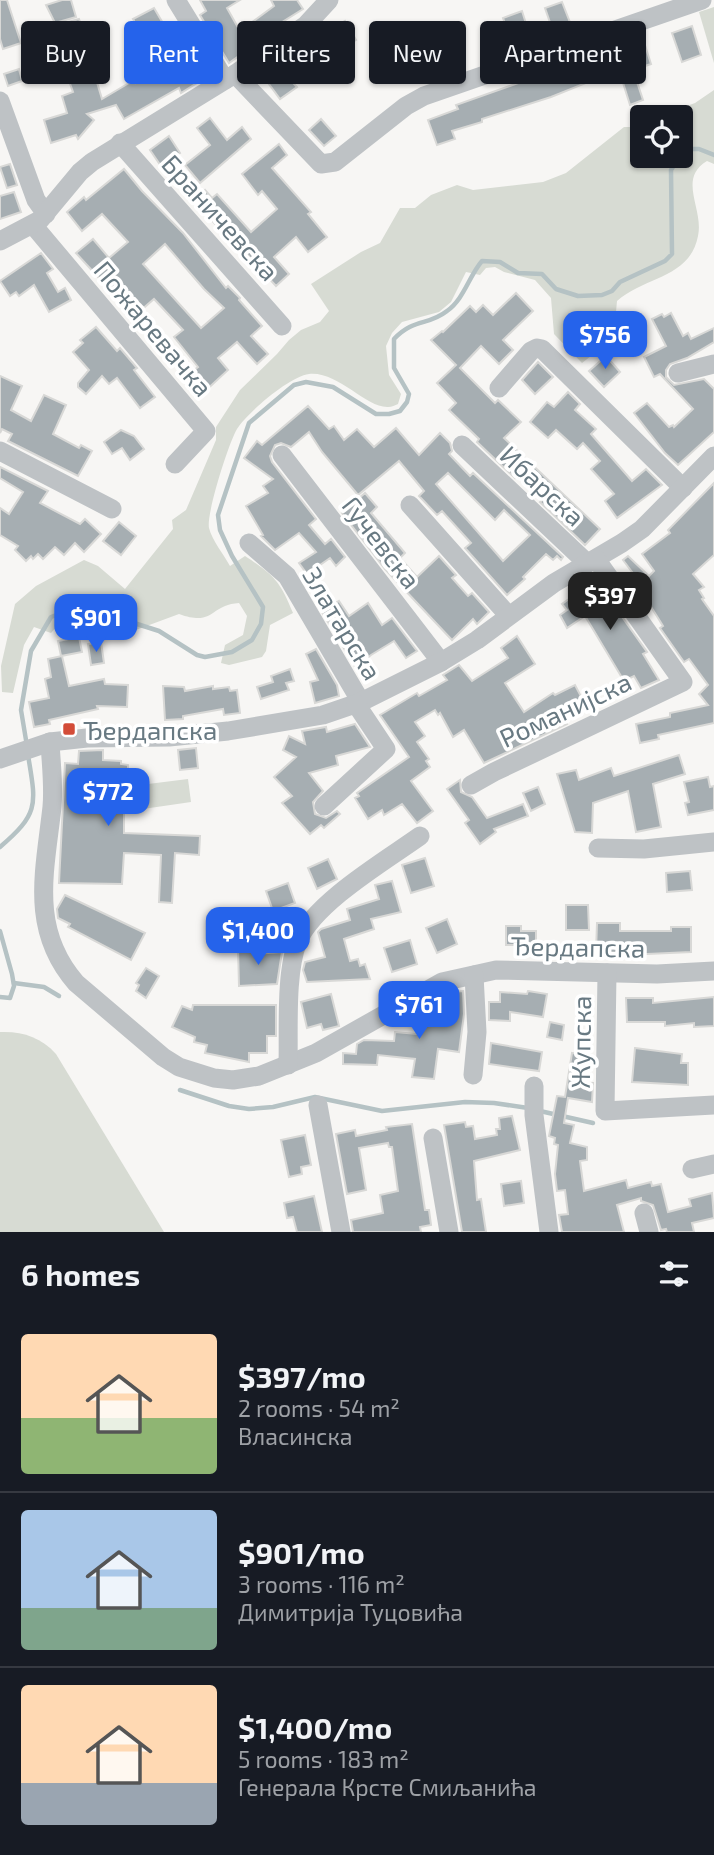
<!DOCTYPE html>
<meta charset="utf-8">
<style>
:root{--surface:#171b24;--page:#20242c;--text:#f1f3f6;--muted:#9ea1a6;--line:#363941;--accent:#2563eb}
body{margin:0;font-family:"Exo 2",sans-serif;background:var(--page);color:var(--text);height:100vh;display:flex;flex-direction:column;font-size:26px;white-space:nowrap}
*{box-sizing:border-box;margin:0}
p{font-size:23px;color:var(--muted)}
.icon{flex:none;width:38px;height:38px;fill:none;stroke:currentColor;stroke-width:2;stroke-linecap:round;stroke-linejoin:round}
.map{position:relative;height:1232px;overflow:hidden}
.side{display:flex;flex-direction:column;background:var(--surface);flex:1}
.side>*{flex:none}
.guide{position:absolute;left:21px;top:21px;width:672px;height:63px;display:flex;gap:14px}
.buttons{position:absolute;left:630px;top:105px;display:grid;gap:14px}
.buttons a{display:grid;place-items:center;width:63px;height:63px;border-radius:7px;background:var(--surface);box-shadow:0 2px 5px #0004;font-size:35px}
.price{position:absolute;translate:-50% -60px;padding:0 16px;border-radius:14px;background:var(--accent);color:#fff;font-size:23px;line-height:46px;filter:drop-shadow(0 2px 4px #0008)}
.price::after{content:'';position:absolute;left:50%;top:42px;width:21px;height:16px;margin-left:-10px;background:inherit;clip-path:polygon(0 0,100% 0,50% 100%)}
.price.current{background:#222;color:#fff}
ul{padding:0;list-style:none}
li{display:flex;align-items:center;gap:21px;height:175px;padding:0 21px}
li+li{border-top:2px solid var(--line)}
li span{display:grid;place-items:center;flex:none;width:196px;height:140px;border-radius:7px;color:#555}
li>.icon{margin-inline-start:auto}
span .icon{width:84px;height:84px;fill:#fffc;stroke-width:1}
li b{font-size:30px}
h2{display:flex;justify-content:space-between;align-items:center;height:84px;padding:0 21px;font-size:30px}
.tag{padding:0 24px;border-radius:7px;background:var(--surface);box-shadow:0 2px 5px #0004;font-size:24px;line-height:63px}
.tag.current{background:var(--accent);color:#fff}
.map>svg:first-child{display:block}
.green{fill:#d7dbd3}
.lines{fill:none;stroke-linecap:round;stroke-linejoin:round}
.stream{stroke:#b5c2c4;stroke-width:4.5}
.building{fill:#a6aeb2;stroke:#d8d8d6;stroke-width:2;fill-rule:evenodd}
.minor{stroke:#bec2c5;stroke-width:19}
.poi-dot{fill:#d34c38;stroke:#fff;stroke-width:2.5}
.labels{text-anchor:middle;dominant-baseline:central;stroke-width:7;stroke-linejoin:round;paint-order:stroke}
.street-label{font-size:26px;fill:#687982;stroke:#fff}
.poi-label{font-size:26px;fill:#687982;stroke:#fff;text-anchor:start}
</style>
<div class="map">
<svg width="714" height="1232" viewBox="0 0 714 1232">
<rect width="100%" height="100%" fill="#f7f6f4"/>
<g class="green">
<polygon points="714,7 714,63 699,12"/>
<path d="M714,90v74l-7,-3c-30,18 -3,48 -9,75 -8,42 -52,40 -81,65l-1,11 4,9 -6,17 -32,25 -28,-29 -3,-36 -16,-18 -31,-8 -9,-5 -9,1 -6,7 -14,-3 -15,30 -12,10 -37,10 -10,11 -6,13 3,29 12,19 -3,10c-3,1 -6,3 -10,3 -22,1 -50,-36 -79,-33 -19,2 -62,39 -72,55 -8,13 -31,85 -28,99 3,12 15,27 21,38l15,-10c29,19 35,25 48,57l-23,12 -4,26 -4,6 -33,8 -8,-2 4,-18 18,-10 4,-19 -8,-13c-30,2 -24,24 -60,11l-54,20 -59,-10 -8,1 -7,8 -17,-6 -10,18 -11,48 -11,-1 -1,-26 14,-62 21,-18 48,-26 14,6 27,23 48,-60 -1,-9 14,-10 30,-70v-13l24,-37 37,-36 12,-14 12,-10 19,-8 9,-11 -18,-27 50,-32 19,-9 20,-35h15l16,-13 26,-10 16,5 70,-8 23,-9 58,-46h18v29h39v-39h-19l5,-4 28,-10z"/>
<polygon points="188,779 191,802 143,809 140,785"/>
<path d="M0,1032c22,-1 41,5 56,22l108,178h-164z"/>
</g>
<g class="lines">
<g class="stream">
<polyline points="681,155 686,149 699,149 714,155"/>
<path d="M27,746l-6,-36 10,-59 20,-34 30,-11 78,25 38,24 8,2 27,-5 20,-12 9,-16 2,-17 -31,-51 -12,-26 -2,-15 31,-92 45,-38 12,-3 27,5 43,27h13l11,-3 7,-9 2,-8 -15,-26v-29c20,-21 34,-13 53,-28 17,-12 22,-35 35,-50l18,1 18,11 24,1 14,15 22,7 24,-1 10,-4 8,-9 45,-21 7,-7 -1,-84 9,-14"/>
<path d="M0,847c40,-34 36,-43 28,-92"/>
<polyline points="0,931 12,974 14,986 10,998 0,997"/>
<polyline points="14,983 44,987 59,996"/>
<polyline points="180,1090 229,1106 249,1109 273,1107 315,1097 382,1111 465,1102 494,1103 528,1108"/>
<polyline points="540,1111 593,1123"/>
</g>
</g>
<g class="building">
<polygon points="0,0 7,0 21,43 3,49 0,39"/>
<polygon points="62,0 71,0 76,17 55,23 46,5"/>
<polygon points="200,0 240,0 227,8 240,31 274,6 271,0 297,0 303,9 276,26 278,28 229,63 200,15 206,11"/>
<polygon points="562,2 571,25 553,31 545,8"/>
<polygon points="154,8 164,25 143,37 133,19"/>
<polygon points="522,11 529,33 526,34 528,40 513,45 503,18"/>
<polygon points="79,19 88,44 76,48 68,22"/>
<polygon points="345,21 356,40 321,61 323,65 294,84 297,87 280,99 266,80 329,37 326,33"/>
<polygon points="692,26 701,55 682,62 672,33"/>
<polygon points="176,30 208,76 181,93 179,88 124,119 116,105 87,114 94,120 78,139 76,135 51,143 44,120 67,113 62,96 73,92 60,56 81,49 89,71 93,69 102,99 134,80 136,83 178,58 165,37"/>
<polygon points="644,42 651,64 633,70 643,100 630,105 619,70 585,82 586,83 551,97 482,119 482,122 452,131 455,139 437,145 428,120 458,109 456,105 606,52 607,54"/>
<polygon points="424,49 431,68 406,77 400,58"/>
<polygon points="19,69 22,81 8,86 4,74"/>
<polygon points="210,118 227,140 242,127 251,139 200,183 185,165 210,145 197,128"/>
<polygon points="321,119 336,136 324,146 309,130"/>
<polygon points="169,136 180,153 161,166 150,150"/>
<polygon points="279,144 287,155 272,168 311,212 308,214 327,237 308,252 296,237 274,257 289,274 276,286 233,239 230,241 194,200 205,190 212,198 217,194 251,232 277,209 262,191 258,195 242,174"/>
<polygon points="10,164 17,185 7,188 0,167"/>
<path d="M124,169l18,22 41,42 43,55 2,-2 12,12 -1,2 23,26 -11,10 17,18 -11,10 -20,-22 -19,16 10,12 -25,23 -15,-18 10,-8 -24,-30 9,-7 -29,-31 -22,19 -14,-16 2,-1 -44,-48 17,-14 16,19 19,-16 -26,-28 -20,17 -15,-19 17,-15 2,3zM165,244l39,45 20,19 -23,20 -58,-64z"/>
<polygon points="14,192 21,212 0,219 0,196"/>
<polygon points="41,253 53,269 47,273 58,292 65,288 71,300 49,312 34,285 19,296 16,292 10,296 0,281"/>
<polygon points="516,293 533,311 503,340 513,350 499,364 481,346 460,368 495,403 498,400 521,422 504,438 600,529 585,545 540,502 544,499 518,474 515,478 477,442 479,439 449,410 456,403 437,383 456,365 431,340 442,331 443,332 470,306 476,312 483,305 493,315"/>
<polygon points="671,313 683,336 688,333 691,339 714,328 714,342 687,358 670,364 666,370 666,377 674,385 704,379 714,389 714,432 678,465 665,453 634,413 647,403 669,427 673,425 674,427 693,409 660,374 654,377 644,357 666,346 652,319 662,314 664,317"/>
<polygon points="96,327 117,351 120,348 137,368 134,370 155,397 140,408 117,378 109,384 102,376 86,394 78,387 78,383 89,370 73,352 83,343 80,340"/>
<polygon points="606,356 620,372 604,387 589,371"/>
<polygon points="538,362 553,377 535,394 522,380"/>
<polygon points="0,376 22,386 11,410 31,421 44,395 66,405 53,434 79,448 81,445 92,451 78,476 8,441 12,434 2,429 0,433"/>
<polygon points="568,392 580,404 575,410 596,429 591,434 632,481 646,469 662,485 617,518 605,501 614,494 591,469 600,461 583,443 577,449 556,430 548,438 530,422 547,402 554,407"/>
<path d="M308,406l21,23 5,-3 10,14 13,-11 17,18 22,-19 23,27 21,-22 10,10 2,8 -3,3 21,22 3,-3 90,84 -2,3 -4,-4 -4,4 -7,-6 -23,23 2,2 -18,16 -42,-47 6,-5 -29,-32 -5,4 -18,-19 5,-5 -25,-30 -41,34 -36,-43 -13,-20 -18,15 -10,-4 -6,2 -5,11 2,6 44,57 -7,6 16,19 6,-5 14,18 -9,9 -6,-8 -23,16 -8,-11 17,-11 -17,-19 -24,17 -14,-14 2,-1 -17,-29 22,-13 -5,-7 10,-7 -29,-21 13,-17 5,4zM448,473l47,47 9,-10 26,25 -27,26 -67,-77z"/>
<polygon points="121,430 134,436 144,449 130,460 122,448 112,454 104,442"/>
<polygon points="0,467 48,491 40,503 80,524 85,519 101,534 84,552 75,543 64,555 55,547 43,559 38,554 33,559 31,556 26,561 15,550 18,546 0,535 0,508 9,514 23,492 0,478"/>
<polygon points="714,483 714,555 693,574 704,587 699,590 704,598 702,599 714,616 714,723 658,735 659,739 640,743 636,724 670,717 670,713 708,705 699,694 708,685 689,659 684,662 660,628 663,626 643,594 647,592 623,560 628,556 649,576 654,571 642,554 670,533 668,530"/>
<polygon points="365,493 377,507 371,513 405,553 400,558 417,577 439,556 456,575 452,578 468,596 472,593 489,612 477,624 473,619 452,640 385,569 342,513"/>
<polygon points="119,522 136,536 121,555 103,541"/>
<polygon points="592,575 613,608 615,607 647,652 643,654 659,680 641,688 634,676 624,681 585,616 567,628 560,615 567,610 562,604 583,589 579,582"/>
<polygon points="339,601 349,616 368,603 382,625 392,618 417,651 406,658 394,641 371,655 365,660 367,664 357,670 322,612"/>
<polygon points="517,636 535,664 505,683 524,712 553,693 555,695 575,685 586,706 563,717 567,724 484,763 464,730 453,737 440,713 438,715 435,710 415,722 425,736 417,742 429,759 426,761 430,767 411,781 433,811 417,823 402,804 384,815 382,810 368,819 355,798 359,796 357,793 409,757 380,715 417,693 419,696 447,680 443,675 459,665 472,681 508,658 501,648"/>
<polygon points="79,637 82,652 61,656 58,641"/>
<polygon points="101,642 104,663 91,665 88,644"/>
<polygon points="316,649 337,685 339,696 315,703 310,682 318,680 306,654"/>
<polygon points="62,656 69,686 104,679 105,684 128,685 127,707 97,706 98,709 49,720 50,724 34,727 29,702 49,698 45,679 51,677 48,659"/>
<polygon points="290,669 294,681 286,683 289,690 261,699 257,687 273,682 271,676"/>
<polygon points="163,686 184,687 185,691 213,686 213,689 229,687 230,691 237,690 240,713 224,715 223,709 183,716 183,719 165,720"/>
<polygon points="355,724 370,747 336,756 338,765 309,773 323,791 313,802 315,814 326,818 337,811 340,814 324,828 321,825 310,834 282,803 292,796 274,777 296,757 283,750 289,736 305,744 302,731 326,727 327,732"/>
<polygon points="196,748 198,768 180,770 178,750"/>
<polygon points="103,750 103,760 121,761 121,764 128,765 128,782 124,782 124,833 200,836 199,855 175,853 172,903 159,902 161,855 124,853 122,884 59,883 65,763 78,764 79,751"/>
<polygon points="679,755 685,774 653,784 661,827 636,832 628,791 593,803 592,833 575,832 557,774 576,770 579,780 611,768 614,776"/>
<polygon points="708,777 710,787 714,786 714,810 688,815 685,803 689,802 684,782"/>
<polygon points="460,780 461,792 472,797 487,818 523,804 528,816 494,829 496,832 480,844 465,823 469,820 447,789"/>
<polygon points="538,787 545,804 531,811 523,793"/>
<polygon points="425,858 434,886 411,893 402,865"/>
<polygon points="328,859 337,879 317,889 308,868"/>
<polygon points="690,871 692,890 667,892 666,873"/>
<polygon points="392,881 401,912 371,919 374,929 344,939 350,961 358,959 360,966 365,964 370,979 307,982 303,970 305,962 325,957 318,932 321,929 350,920 347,909 379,899 375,885"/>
<polygon points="288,883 295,903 273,911 266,891"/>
<polygon points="65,895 145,933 131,960 68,927 70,924 58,918 57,909"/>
<polygon points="566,905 588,905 589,930 566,930"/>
<polygon points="447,919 457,944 437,953 426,928"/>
<polygon points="597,923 620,923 620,931 671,931 671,927 691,927 691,952 625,955 625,953 596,952"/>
<polygon points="506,926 521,926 521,931 536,931 536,945 506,945"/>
<polygon points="410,940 417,964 392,972 384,948"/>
<polygon points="254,947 255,954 282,952 277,984 239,986 238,948"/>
<polygon points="146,968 159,976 146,998 136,991 139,985 136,983"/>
<polygon points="463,991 464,1014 459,1052 438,1049 434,1079 412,1077 415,1059 378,1055 377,1065 343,1064 343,1053 356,1054 357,1044 364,1040 394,1041 395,1032 417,1034 419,1019 439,1021 443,995 453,996 453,992"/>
<polygon points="528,991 547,994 543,1017 510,1012 510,1021 489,1020 489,1002 500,1002 500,992 527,994"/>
<polygon points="331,994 339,1026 323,1030 321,1024 307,1028 301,1002"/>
<polygon points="714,997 714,1026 694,1027 694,1023 665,1026 665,1022 627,1022 626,998 653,998 653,1003"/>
<polygon points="193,1005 276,1005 276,1036 267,1036 267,1053 249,1053 249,1062 205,1053 207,1045 194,1042 195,1037 172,1027 182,1006 192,1010"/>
<polygon points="550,1022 564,1025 562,1040 547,1037"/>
<polygon points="491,1043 542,1052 539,1071 489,1064"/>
<polygon points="635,1048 682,1054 681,1063 688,1063 688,1085 632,1082"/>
<polygon points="572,1053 585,1055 584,1058 592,1059 587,1083 593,1083 592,1102 568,1098 564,1123 574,1125 570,1143 587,1147 587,1160 580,1161 584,1191 626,1180 628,1188 651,1182 652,1186 661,1184 668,1212 691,1206 689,1199 712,1193 714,1218 692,1223 694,1232 667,1232 666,1229 661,1230 653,1205 641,1201 641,1198 617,1205 624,1232 562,1232 559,1215 568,1214 565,1190 557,1191 555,1174 558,1145 554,1144 555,1138 549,1136 557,1096 565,1097"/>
<polygon points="512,1116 520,1150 474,1161 477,1200 481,1199 486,1232 462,1232 444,1125 465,1122 466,1127 473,1126 475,1139 497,1135 496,1129 500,1129 499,1118"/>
<polygon points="412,1124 425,1210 429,1210 431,1225 420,1227 421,1232 353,1232 351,1220 383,1213 380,1195 398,1191 392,1147 389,1147 388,1143 359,1148 366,1190 347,1194 336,1134 355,1130 356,1136 387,1130 386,1127"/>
<polygon points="305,1135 311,1165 301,1167 302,1174 289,1177 281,1140"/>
<polygon points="521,1181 524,1203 504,1206 501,1184"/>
<polygon points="314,1196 322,1232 297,1232 293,1217 287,1218 284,1203"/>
</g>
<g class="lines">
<g class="minor">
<polyline points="176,0 225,80"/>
<polyline points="235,74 321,164 335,162 406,106 424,96 702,0"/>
<polyline points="0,101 36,200 46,214"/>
<polyline points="120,143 282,326"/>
<polyline points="33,225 206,431 175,464"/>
<polyline points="0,241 40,220 80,172 92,162 235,74 306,25 329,0"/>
<polyline points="678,373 714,364"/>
<polyline points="499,388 531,351 537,348 542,349 683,488"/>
<polyline points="462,445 587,563"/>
<polyline points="0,451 112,509"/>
<polyline points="282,455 441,662"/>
<polyline points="410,505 508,615"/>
<polyline points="249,543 287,576 361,702"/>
<path d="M50,742c1,21 4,44 2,65 -7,64 -23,122 24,176l87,74 16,10 35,11 19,2 26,-4 57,-23 126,-71 54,-12 161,4 57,-3"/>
<polyline points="0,759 50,742 87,738 169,737 228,731 323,715 361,702 441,662 477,640 554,583 622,543 642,529 714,456"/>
<polyline points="471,785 494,772 683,682 596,559"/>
<polyline points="324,806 386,749 356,704"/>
<polyline points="598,848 644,849 714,842"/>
<polyline points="607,973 605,1111 714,1105"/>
<path d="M288,1065c1,-34 -3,-93 10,-124 17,-39 87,-80 122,-105"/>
<polyline points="473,1075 477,1032 474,975"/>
<polyline points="534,1086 534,1115 549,1232"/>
<polyline points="318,1105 341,1232"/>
<polyline points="433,1138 449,1232"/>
<polyline points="692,1169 714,1164"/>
<polyline points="644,1213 649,1232"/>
</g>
</g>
<rect class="poi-dot" x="62" y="722" width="14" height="14" rx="3.5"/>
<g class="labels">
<g class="street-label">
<text transform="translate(221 217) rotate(48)">Браничевска</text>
<text transform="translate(154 328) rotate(50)">Пожаревачка</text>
<text transform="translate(543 485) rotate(43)">Ибарска</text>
<text transform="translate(382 542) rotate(52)">Гучевска</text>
<text transform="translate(343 623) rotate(59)">Златарска</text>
<text transform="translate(565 709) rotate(-25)">Романијска</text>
<text transform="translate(578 946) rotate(1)">Ђердапска</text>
<text transform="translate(580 1042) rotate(-89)">Жупска</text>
</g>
<g class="poi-label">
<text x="83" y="729">Ђердапска</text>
</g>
</g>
</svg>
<div class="buttons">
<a><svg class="icon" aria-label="locate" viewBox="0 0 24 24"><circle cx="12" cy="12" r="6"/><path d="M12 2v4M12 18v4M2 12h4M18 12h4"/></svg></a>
</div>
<b class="price" style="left:605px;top:371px">$756</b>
<b class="price current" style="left:610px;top:632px">$397</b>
<b class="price" style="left:96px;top:654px">$901</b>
<b class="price" style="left:108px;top:828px">$772</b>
<b class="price" style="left:258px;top:967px">$1,400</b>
<b class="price" style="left:419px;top:1041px">$761</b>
<div class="guide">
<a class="tag">Buy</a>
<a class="tag current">Rent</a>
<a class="tag">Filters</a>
<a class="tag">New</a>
<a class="tag">Apartment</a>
</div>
</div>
<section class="side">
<h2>6 homes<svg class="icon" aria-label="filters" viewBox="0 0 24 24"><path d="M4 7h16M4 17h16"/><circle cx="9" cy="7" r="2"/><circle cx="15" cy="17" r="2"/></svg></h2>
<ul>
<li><span style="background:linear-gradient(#ffd9b3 60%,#8fb573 0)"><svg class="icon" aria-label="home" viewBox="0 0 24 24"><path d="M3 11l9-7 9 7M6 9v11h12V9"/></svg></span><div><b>$397/mo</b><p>2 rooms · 54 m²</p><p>Власинска</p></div></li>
<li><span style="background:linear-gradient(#a9c7e8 70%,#7fa58c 0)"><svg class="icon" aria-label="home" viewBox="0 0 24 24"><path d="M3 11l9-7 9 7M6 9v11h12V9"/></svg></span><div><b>$901/mo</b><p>3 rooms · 116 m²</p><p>Димитрија Туцовића</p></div></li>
<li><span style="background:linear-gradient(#ffd9b3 70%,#9aa5b1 0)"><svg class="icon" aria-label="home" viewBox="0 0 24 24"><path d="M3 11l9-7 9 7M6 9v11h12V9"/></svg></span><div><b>$1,400/mo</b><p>5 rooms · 183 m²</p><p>Генерала Крсте Смиљанића</p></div></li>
</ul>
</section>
